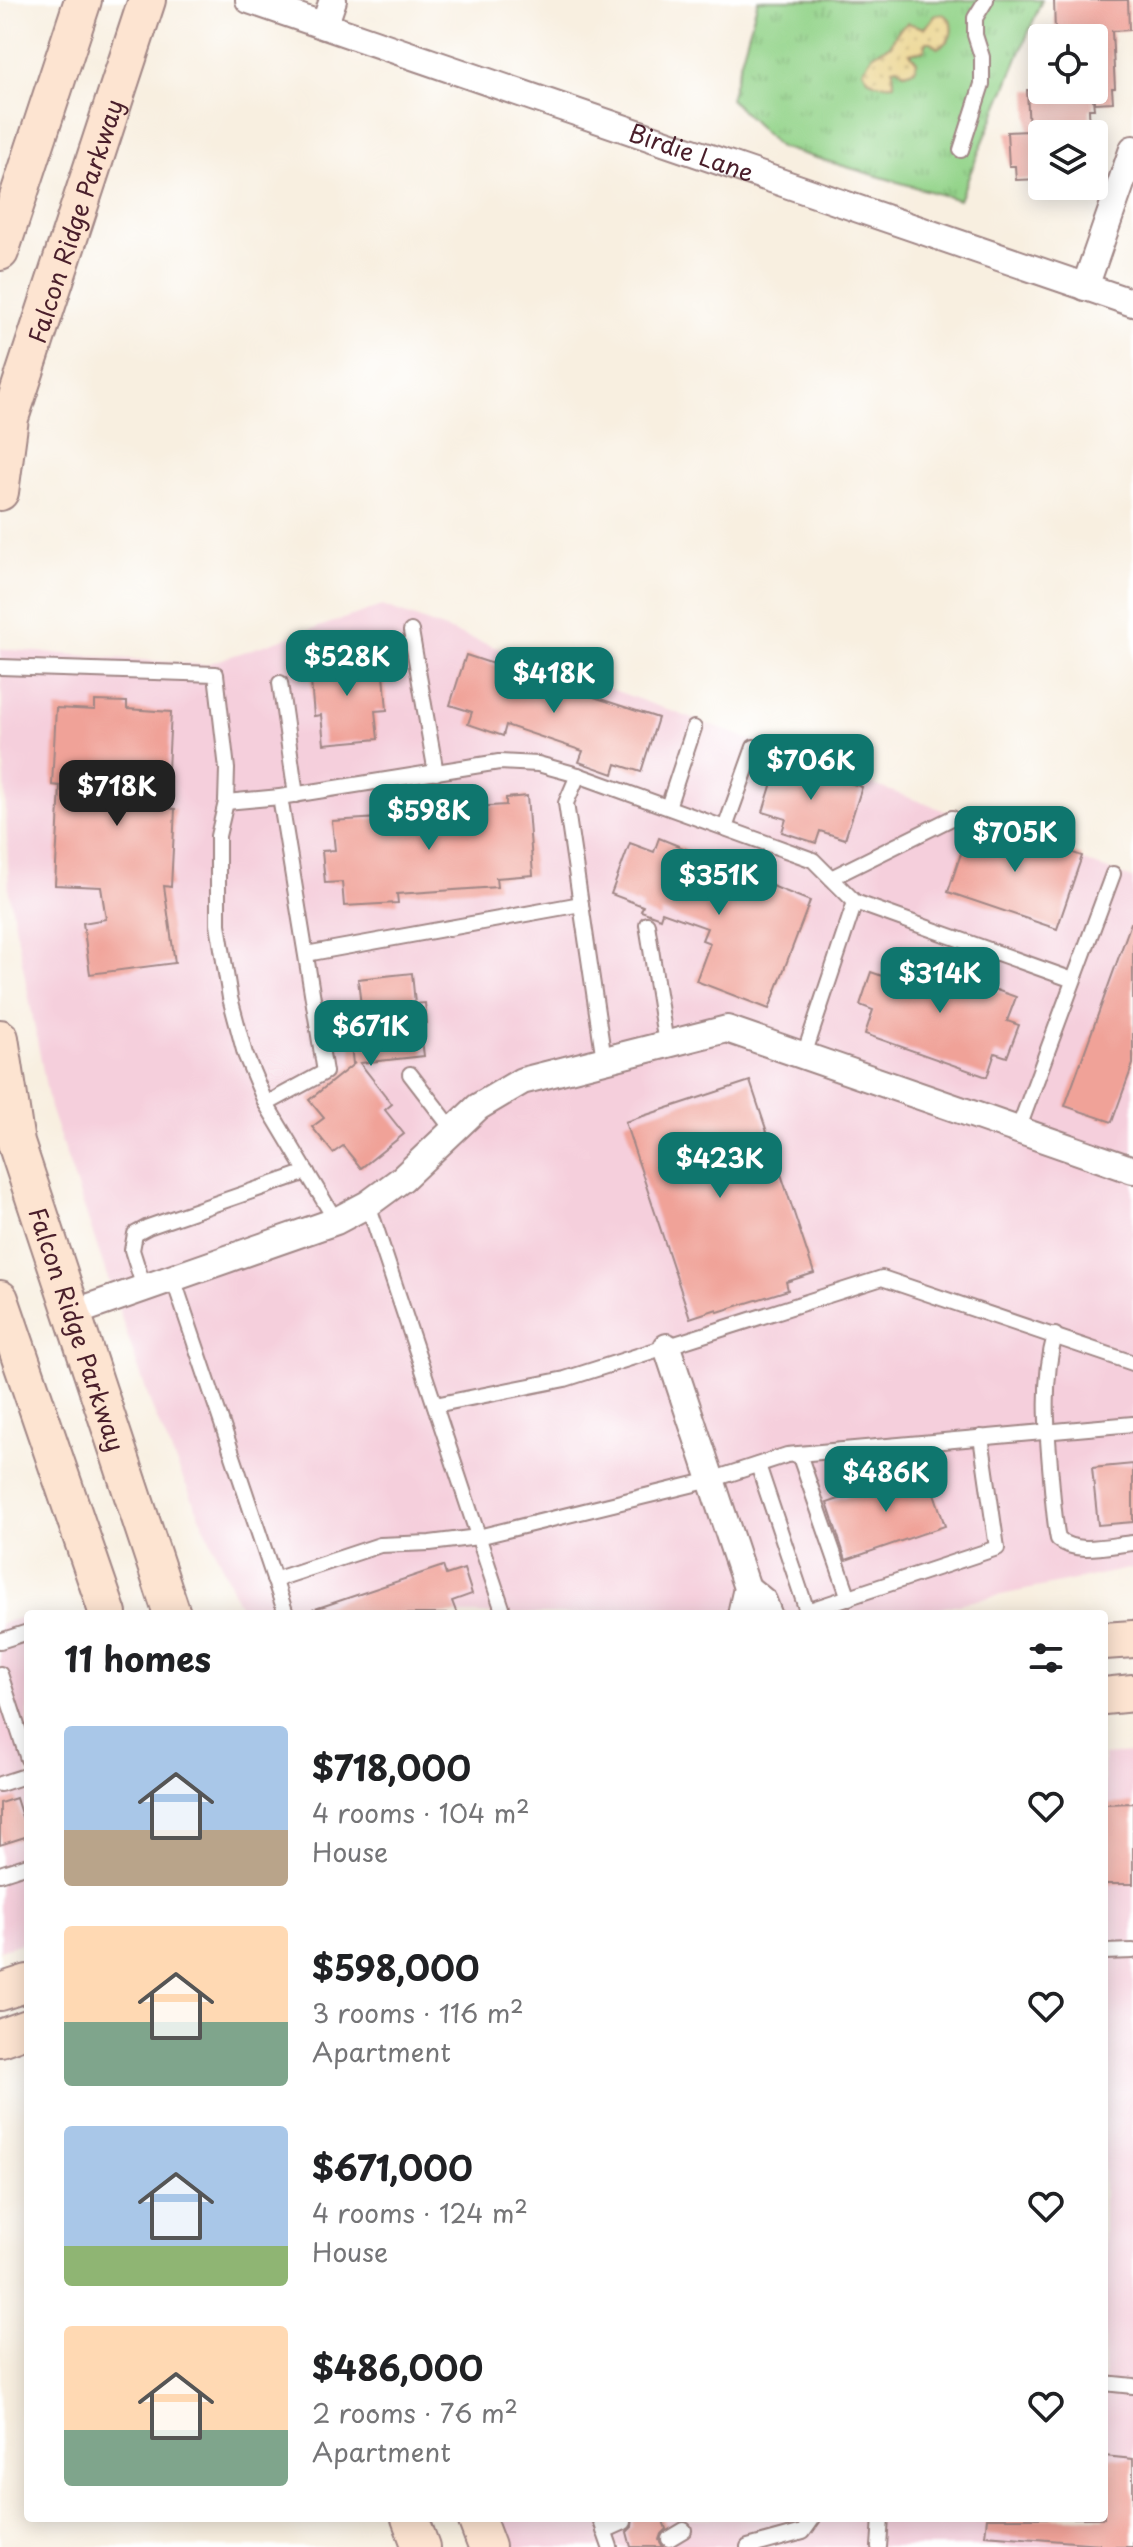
<!DOCTYPE html>
<meta charset="utf-8">
<style>
:root{--surface:#fff;--page:#f2f2f2;--text:#202124;--muted:#757577;--accent:#0f766e}
body{margin:0;font-family:"Playpen Sans",sans-serif;background:var(--page);color:var(--text);height:100vh;display:flex;flex-direction:column;font-size:30px;white-space:nowrap}
*{box-sizing:border-box;margin:0}
p{font-size:26px;color:var(--muted)}
.icon{flex:none;width:44px;height:44px;fill:none;stroke:currentColor;stroke-width:2;stroke-linecap:round;stroke-linejoin:round}
.map{position:relative;flex:1;overflow:hidden}
.details{position:absolute;left:24px;top:1610px;width:1084px;height:912px;display:flex;flex-direction:column;background:var(--surface);border-radius:8px;box-shadow:0 4px 20px #0003}
.details>*{flex:none}
.controls{position:absolute;left:1028px;top:24px;display:grid;gap:16px}
.controls a{display:grid;place-items:center;width:80px;height:80px;border-radius:8px;background:var(--surface);box-shadow:0 4px 20px #0003;font-size:40px}
.price{position:absolute;translate:-50% -68px;padding:0 18px;border-radius:16px;background:var(--accent);color:#fff;font-size:26px;line-height:52px;filter:drop-shadow(0 2px 4px #0008)}
.price::after{content:'';position:absolute;left:50%;top:48px;width:24px;height:18px;margin-left:-12px;background:inherit;clip-path:polygon(0 0,100% 0,50% 100%)}
.price.on{background:#222;color:#fff}
ul{padding:0;list-style:none}
li{display:flex;align-items:center;gap:24px;height:200px;padding:0 40px}
li span{display:grid;place-items:center;flex:none;width:224px;height:160px;border-radius:8px;color:#555}
li>.icon{margin-inline-start:auto}
span .icon{width:96px;height:96px;fill:#fffc;stroke-width:1}
li b{font-size:34px}
h2{display:flex;justify-content:space-between;align-items:center;height:96px;padding:0 40px;font-size:34px}
.map>svg:first-child{display:block}
.built{fill:#f5cfdc}
.grass{fill:url(#grass-tufts);stroke:#6f7a5b;stroke-width:2}
.sand{fill:url(#sand-dots);stroke:#9c7c64;stroke-width:2}
.building{fill:#f0a298}
.lines{fill:none;stroke-linecap:round;stroke-linejoin:round}
.lane-casing{stroke:#a18786;stroke-width:18}
.street-casing{stroke:#a18786;stroke-width:30}
.secondary-casing{stroke:#a18786;stroke-width:40}
.lane{stroke:#fff;stroke-width:14}
.street{stroke:#fff;stroke-width:26}
.secondary{stroke:#fde4d1;stroke-width:36}
.labels{text-anchor:middle;dominant-baseline:central;stroke-width:6;stroke-linejoin:round;paint-order:stroke}
.street-label{font-size:24px;fill:#4a1f2b;stroke:#fff}
</style>
<div class="map">
<svg width="1133" height="2547" viewBox="0 0 1133 2547">
<defs>
<pattern id="grass-tufts" width="24" height="20" patternUnits="userSpaceOnUse" patternTransform="scale(2)"><rect width="24" height="20" fill="#94d48b"/><path d="M3 7l-1-3M5 7V3M7 7l1-3M15 17l-1-3M17 17v-4M19 17l1-3" fill="none" stroke="#81b678"/></pattern>
<pattern id="sand-dots" width="8" height="8" patternUnits="userSpaceOnUse" patternTransform="scale(2)"><rect width="8" height="8" fill="#eeda9e"/><path d="M2 2h.1M6 6h.1" fill="none" stroke="#cebb88" stroke-width="1.8" stroke-linecap="round"/></pattern>
</defs>
<rect width="100%" height="100%" fill="#fff"/>
<filter id="ink" filterUnits="userSpaceOnUse"><feTurbulence type="fractalNoise" baseFrequency=".0125" numOctaves="2"/><feDisplacementMap in="SourceGraphic" scale="16" xChannelSelector="R" yChannelSelector="G"/><feConvolveMatrix kernelMatrix="1 2 1 2 8 2 1 2 1" color-interpolation-filters="sRGB"/></filter>
<filter id="wash" filterUnits="userSpaceOnUse"><feTurbulence type="fractalNoise" baseFrequency=".006" numOctaves="4" result="noise"/><feDisplacementMap in="SourceGraphic" scale="32" xChannelSelector="R" yChannelSelector="G"/><feGaussianBlur stdDeviation="1.8" result="paint"/><feColorMatrix in="noise" values="0 0 0 0 0 0 0 0 0 0 0 0 0 0 0 0 0 1.4 0 .05"/><feComposite in="paint" operator="in"/></filter>
<g filter="url(#wash)">
<rect width="100%" height="100%" fill="#f8efe0"/>
<g class="built">
<polygon points="382,606 1133,879 1133,1568 953,1605 923,1614 243,1614 152,1408 50,1108 9,893 0,649 204,665"/>
<polygon points="28,1615 28,1941 0,1950 0,1624"/>
<polygon points="1133,1753 1133,2547 510,2547 498,2518 1104,2518 1104,1755"/>
</g>
<polygon class="grass" points="758,0 1042,0 959,200 779,147 730,99"/>
<path class="sand" d="M943,14l7,5c4,15 1,22 -13,29l-5,-6h-5l-3,8 -14,3 7,9 -3,8 -10,3 -6,-6 -5,1 1,16c-14,1 -25,0 -31,-14l10,-16 18,-9c4,-11 7,-16 17,-22l16,5 12,-13z"/>
<g id="blocks">
<g class="building">
<polygon points="1054,0 1128,0 1129,30 1112,31 1115,88 1112,88 1113,102 1094,103 1094,31 1055,33"/>
<polygon points="1027,90 1092,90 1094,109 1089,109 1090,134 1042,134 1042,179 1016,180 1015,166 1009,166 1007,132 1029,131"/>
<polygon points="366,654 368,677 384,675 387,710 375,711 378,739 324,744 321,715 314,716 309,658"/>
<polygon points="466,655 658,718 641,772 616,764 613,774 579,762 583,751 506,725 503,736 468,724 472,712 450,705"/>
<polygon points="95,701 127,702 127,709 171,712 166,808 175,809 171,887 164,886 175,963 90,974 83,923 106,919 101,887 55,885 60,786 52,785 56,708 95,710"/>
<polygon points="779,760 862,787 845,839 820,831 816,843 782,832 786,819 763,812"/>
<polygon points="527,796 533,875 496,878 497,887 397,894 398,903 344,906 342,882 325,883 322,851 335,850 332,821 411,816 411,811 506,805 506,798"/>
<polygon points="973,818 1082,856 1057,929 948,892"/>
<polygon points="659,838 691,851 687,863 733,880 737,872 810,901 769,1009 696,981 710,943 702,940 707,928 662,912 660,918 641,911 643,906 611,894 630,843 654,852"/>
<polygon points="1131,923 1133,923 1133,1064 1112,1122 1065,1106"/>
<polygon points="894,953 1016,997 1007,1021 1019,1025 1007,1057 995,1053 987,1077 865,1034 873,1010 860,1005 871,972 885,977"/>
<polygon points="412,973 415,1004 425,1003 427,1023 420,1023 424,1056 360,1063 392,1104 385,1110 404,1134 361,1168 343,1146 333,1153 312,1127 324,1118 309,1100 355,1063 353,1064 347,1008 361,1006 358,979"/>
<polygon points="750,1081 814,1273 786,1282 788,1290 718,1312 717,1309 690,1318 625,1122"/>
<polygon points="1133,1464 1133,1522 1098,1525 1092,1468"/>
<polygon points="926,1469 945,1526 846,1560 827,1503"/>
<polygon points="443,1566 446,1575 464,1569 472,1594 452,1601 457,1614 309,1614 309,1611"/>
<polygon points="16,1798 28,1836 0,1845 0,1803"/>
<polygon points="1133,1803 1133,1884 1104,1884 1104,1804"/>
<polygon points="1104,2456 1133,2459 1133,2547 1099,2547 1099,2544 985,2535 987,2518 1104,2518"/>
<polygon points="633,2518 662,2518 666,2529 661,2534 659,2540 663,2547 631,2547 627,2532 632,2527"/>
</g>
</g>
</g>
<g filter="url(#ink)">
<use href="#blocks" fill-opacity="0" stroke="#a18786" stroke-width="2"/>
<g class="lines">
<defs>
<g id="lane">
<polyline points="961,150 982,84 982,57 975,35 975,18 986,0"/>
<polyline points="411,631 436,773"/>
<polyline points="0,667 216,674 227,769 226,802 218,836 218,924 230,998 245,1054 266,1104 336,1221"/>
<polyline points="280,683 296,795"/>
<polyline points="578,775 566,803 604,1060"/>
<polyline points="226,802 280,797 499,762 538,764 578,775 813,860 855,902 1073,980"/>
<polyline points="668,807 694,728"/>
<polyline points="725,828 754,747"/>
<polyline points="831,878 952,818"/>
<polyline points="647,924 666,1044"/>
<polyline points="306,954 581,904"/>
<polyline points="804,1055 855,902"/>
<polyline points="410,1074 453,1130"/>
<polyline points="266,1104 325,1072 280,797"/>
<polyline points="1018,1130 1113,874"/>
<polyline points="368,1204 504,1614"/>
<polyline points="173,1278 286,1614"/>
<polyline points="144,1288 132,1250 135,1234 148,1227 307,1172"/>
<path d="M1055,1335c-13,46 -8,96 -4,142 2,21 3,42 7,62 18,16 52,6 75,4"/>
<polyline points="435,1405 565,1379 882,1278 1133,1363"/>
<polyline points="799,1454 849,1598"/>
<polyline points="758,1465 807,1611 997,1548 981,1437"/>
<polyline points="274,1580 380,1545 430,1543 478,1537 711,1480 787,1455 1133,1424"/>
<polyline points="0,1641 28,1632"/>
<polyline points="0,1674 28,1759"/>
<polyline points="0,1784 28,1775"/>
<polyline points="0,1874 28,1865"/>
<polyline points="1104,1952 1133,1951"/>
<polyline points="1104,2383 1133,2386"/>
<polyline points="600,2518 610,2547"/>
<polyline points="604,2531 624,2522"/>
<polyline points="669,2539 684,2530"/>
<polyline points="748,2547 803,2532 813,2518"/>
<polyline points="879,2547 881,2518"/>
</g>
<g id="street">
<path id="s1" d="M249,0l884,303"/>
<polyline points="324,26 333,0"/>
<polyline points="1085,287 1133,149"/>
<polyline points="73,1313 336,1221 368,1204 402,1179 478,1107 522,1081 727,1029 1133,1170"/>
<polyline points="667,1347 747,1588 742,1610 743,1614"/>
<polyline points="747,1588 763,1601 768,1614"/>
</g>
<g id="secondary">
<polyline points="0,252 83,0"/>
<path id="s2" d="M0,492l10,-74 137,-418"/>
<path id="s3" d="M0,1038l16,105 156,471"/>
<polyline points="0,1299 108,1614"/>
<polyline points="1104,1641 1133,1639"/>
<polyline points="1104,1696 1133,1693"/>
<polyline points="0,1992 28,1983"/>
<polyline points="0,2038 28,2028"/>
<polyline points="410,2518 421,2547"/>
<polyline points="476,2518 487,2547"/>
</g>
</defs>
<use href="#lane" class="lane-casing"/>
<use href="#street" class="street-casing"/>
<use href="#secondary" class="secondary-casing"/>
<use href="#lane" class="lane"/>
<use href="#street" class="street"/>
<use href="#secondary" class="secondary"/>
</g>
</g>
<g class="labels">
<g class="street-label">
<text stroke="none"><textPath href="#s1" startOffset="468">Birdie Lane</textPath></text>
<text stroke="none"><textPath href="#s2" startOffset="282">Falcon Ridge Parkway</textPath></text>
<text stroke="none"><textPath href="#s3" startOffset="302">Falcon Ridge Parkway</textPath></text>
</g>
</g>
</svg>
<div class="controls">
<a><svg class="icon" aria-label="locate" viewBox="0 0 24 24"><circle cx="12" cy="12" r="6"/><path d="M12 2v4M12 18v4M2 12h4M18 12h4"/></svg></a>
<a><svg class="icon" aria-label="layers" viewBox="0 0 24 24"><path d="M12 4l9 5-9 5-9-5zM3 14l9 5 9-5"/></svg></a>
</div>
<b class="price" style="left:347px;top:698px">$528K</b>
<b class="price" style="left:554px;top:715px">$418K</b>
<b class="price" style="left:811px;top:802px">$706K</b>
<b class="price on" style="left:117px;top:828px">$718K</b>
<b class="price" style="left:429px;top:852px">$598K</b>
<b class="price" style="left:1015px;top:874px">$705K</b>
<b class="price" style="left:719px;top:917px">$351K</b>
<b class="price" style="left:940px;top:1015px">$314K</b>
<b class="price" style="left:371px;top:1068px">$671K</b>
<b class="price" style="left:720px;top:1200px">$423K</b>
<b class="price" style="left:886px;top:1514px">$486K</b>
<section class="details">
<h2>11 homes<svg class="icon" aria-label="filters" viewBox="0 0 24 24"><path d="M4 7h16M4 17h16"/><circle cx="9" cy="7" r="2"/><circle cx="15" cy="17" r="2"/></svg></h2>
<ul>
<li><span style="background:linear-gradient(#a9c7e8 65%,#b9a48a 0)"><svg class="icon" aria-label="home" viewBox="0 0 24 24"><path d="M3 11l9-7 9 7M6 9v11h12V9"/></svg></span><div><b>$718,000</b><p>4 rooms · 104 m²</p><p>House</p></div><svg class="icon" aria-label="heart" viewBox="0 0 24 24"><path d="M12 20l-8-8c-3-5 5-10 8-4 3-6 11-1 8 4z"/></svg></li>
<li><span style="background:linear-gradient(#ffd9b3 60%,#7fa58c 0)"><svg class="icon" aria-label="home" viewBox="0 0 24 24"><path d="M3 11l9-7 9 7M6 9v11h12V9"/></svg></span><div><b>$598,000</b><p>3 rooms · 116 m²</p><p>Apartment</p></div><svg class="icon" aria-label="heart" viewBox="0 0 24 24"><path d="M12 20l-8-8c-3-5 5-10 8-4 3-6 11-1 8 4z"/></svg></li>
<li><span style="background:linear-gradient(#a9c7e8 75%,#8fb573 0)"><svg class="icon" aria-label="home" viewBox="0 0 24 24"><path d="M3 11l9-7 9 7M6 9v11h12V9"/></svg></span><div><b>$671,000</b><p>4 rooms · 124 m²</p><p>House</p></div><svg class="icon" aria-label="heart" viewBox="0 0 24 24"><path d="M12 20l-8-8c-3-5 5-10 8-4 3-6 11-1 8 4z"/></svg></li>
<li><span style="background:linear-gradient(#ffd9b3 65%,#7fa58c 0)"><svg class="icon" aria-label="home" viewBox="0 0 24 24"><path d="M3 11l9-7 9 7M6 9v11h12V9"/></svg></span><div><b>$486,000</b><p>2 rooms · 76 m²</p><p>Apartment</p></div><svg class="icon" aria-label="heart" viewBox="0 0 24 24"><path d="M12 20l-8-8c-3-5 5-10 8-4 3-6 11-1 8 4z"/></svg></li>
</ul>
</section>
</div>
